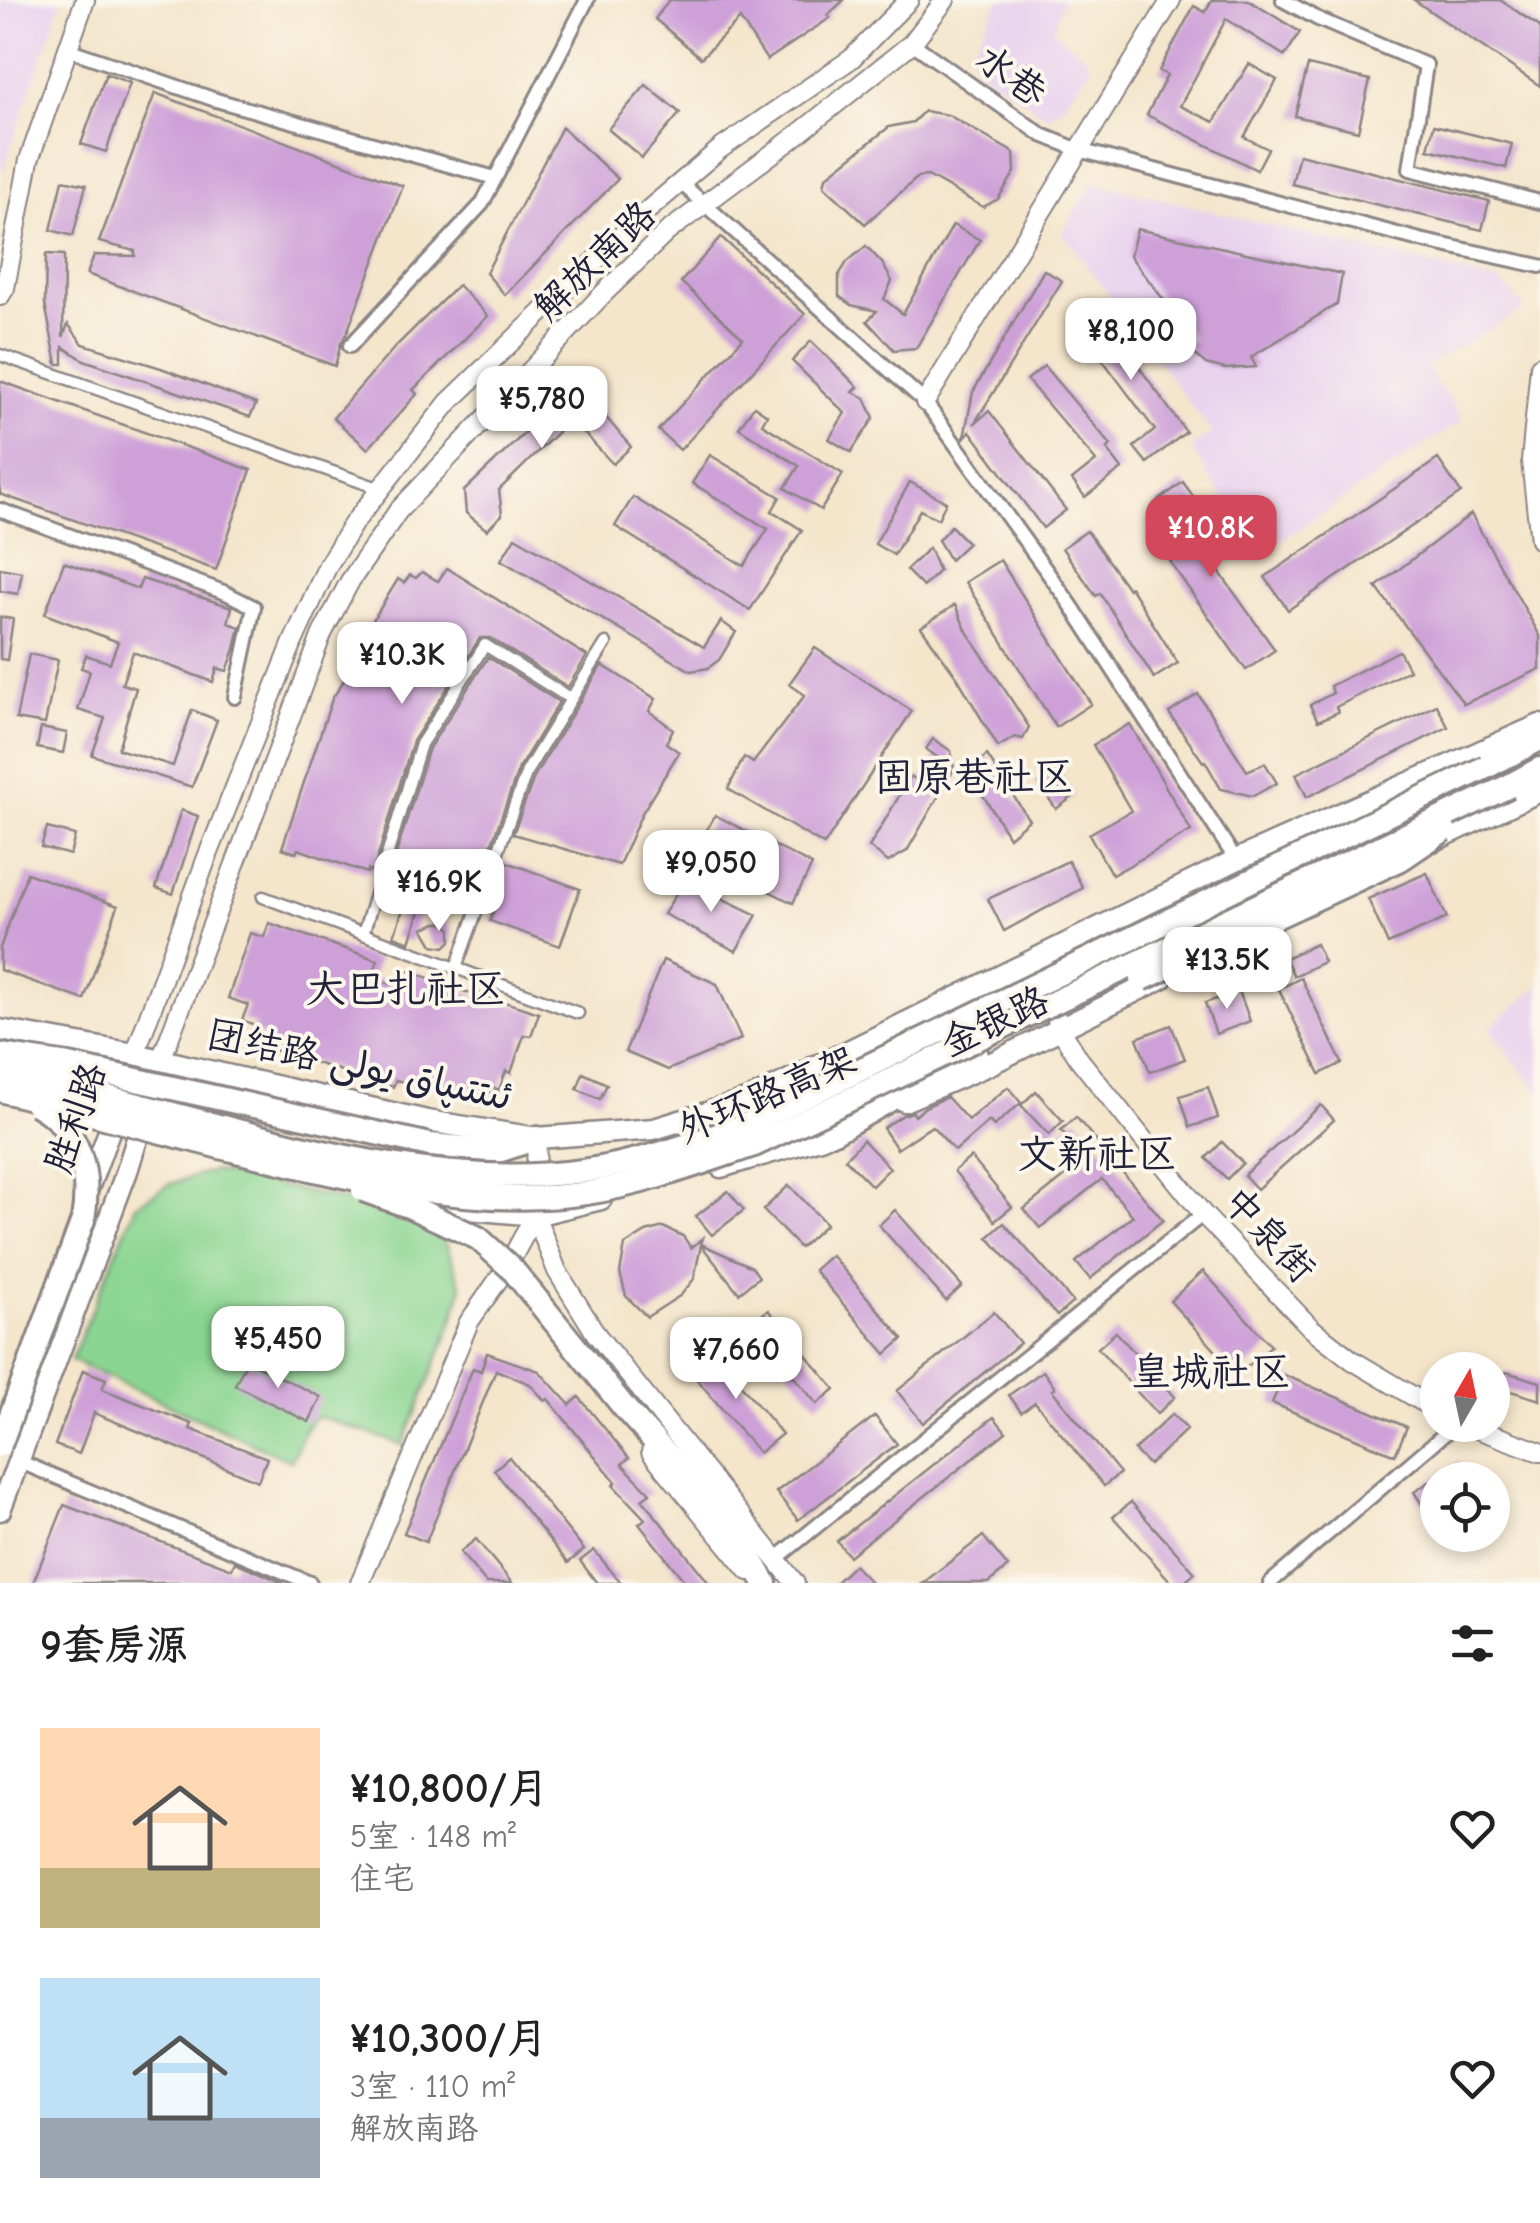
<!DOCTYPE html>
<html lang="zh">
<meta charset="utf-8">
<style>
:root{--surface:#fff;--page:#f6f6f6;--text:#222;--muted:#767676;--accent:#d1495b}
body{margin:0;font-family:"Comic Neue","Playpen Sans Arabic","LXGW WenKai TC",sans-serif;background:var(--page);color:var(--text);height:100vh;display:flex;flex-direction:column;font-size:38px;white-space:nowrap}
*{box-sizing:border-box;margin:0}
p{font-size:32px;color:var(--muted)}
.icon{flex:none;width:55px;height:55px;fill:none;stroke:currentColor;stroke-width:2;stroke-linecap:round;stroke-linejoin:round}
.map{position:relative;height:1583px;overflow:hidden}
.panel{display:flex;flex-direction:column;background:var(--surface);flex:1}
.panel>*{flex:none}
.needle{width:65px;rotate:9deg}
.buttons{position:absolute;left:1420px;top:1352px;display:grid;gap:20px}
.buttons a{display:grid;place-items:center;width:90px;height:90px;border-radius:50%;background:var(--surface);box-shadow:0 5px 15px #0003;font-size:50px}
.price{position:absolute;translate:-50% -85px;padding:0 22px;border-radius:20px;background:#fff;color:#222;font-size:32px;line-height:65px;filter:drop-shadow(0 2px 5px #0008)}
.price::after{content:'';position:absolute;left:50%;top:60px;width:30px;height:22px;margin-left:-15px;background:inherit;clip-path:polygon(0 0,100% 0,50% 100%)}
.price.active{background:var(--accent);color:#fff}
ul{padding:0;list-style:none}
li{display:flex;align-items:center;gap:30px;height:250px;padding:0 40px}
li span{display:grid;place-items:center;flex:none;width:280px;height:200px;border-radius:0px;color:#555}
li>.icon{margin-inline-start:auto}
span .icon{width:120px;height:120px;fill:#fffc;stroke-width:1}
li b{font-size:42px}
h2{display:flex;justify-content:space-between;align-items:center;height:120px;padding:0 40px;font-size:42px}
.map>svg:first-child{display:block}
.built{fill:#e8d2ee}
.green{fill:#8bd592;stroke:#567c66;stroke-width:2.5}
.building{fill:#cea0d8}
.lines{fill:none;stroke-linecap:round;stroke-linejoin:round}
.pedestrian-casing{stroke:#8b8483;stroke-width:15}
.minor-casing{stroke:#8b8483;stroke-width:18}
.tertiary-casing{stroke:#8b8483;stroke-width:22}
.secondary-casing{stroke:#8b8483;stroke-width:22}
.primary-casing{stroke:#8b8483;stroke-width:25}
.trunk-casing{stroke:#8b8483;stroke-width:28}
.pedestrian{stroke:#fff;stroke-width:10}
.minor{stroke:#fff;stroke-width:12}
.tertiary{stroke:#fff;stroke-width:18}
.secondary{stroke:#fff;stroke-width:18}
.primary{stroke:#fff;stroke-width:20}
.trunk{stroke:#fff;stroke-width:22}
.trunk-bridge-casing{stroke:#8b8483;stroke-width:28;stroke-linecap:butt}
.trunk-bridge{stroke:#fff;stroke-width:22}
.labels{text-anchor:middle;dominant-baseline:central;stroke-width:8;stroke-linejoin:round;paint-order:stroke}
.street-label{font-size:38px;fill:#22223b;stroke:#fbf7ec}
.neighbourhood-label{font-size:40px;fill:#22223b;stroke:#fbf7ec}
</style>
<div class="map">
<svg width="1540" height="1583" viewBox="0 0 1540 1583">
<rect width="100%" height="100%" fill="#fbf7ec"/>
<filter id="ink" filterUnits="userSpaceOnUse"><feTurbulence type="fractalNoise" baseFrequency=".01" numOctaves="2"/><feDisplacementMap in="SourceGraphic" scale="20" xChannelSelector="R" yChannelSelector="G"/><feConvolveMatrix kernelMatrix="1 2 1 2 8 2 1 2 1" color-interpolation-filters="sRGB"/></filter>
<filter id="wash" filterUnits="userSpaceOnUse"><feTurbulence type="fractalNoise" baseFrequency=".0048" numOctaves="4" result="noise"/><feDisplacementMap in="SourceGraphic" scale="40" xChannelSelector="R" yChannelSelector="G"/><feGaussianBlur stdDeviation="2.25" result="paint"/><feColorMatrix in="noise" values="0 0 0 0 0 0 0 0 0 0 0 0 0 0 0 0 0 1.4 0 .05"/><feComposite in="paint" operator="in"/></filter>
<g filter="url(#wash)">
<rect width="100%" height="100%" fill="#f4e5cb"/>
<g class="built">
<polygon points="0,0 62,0 3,170 0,169"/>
<polygon points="999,0 1063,0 1053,30 1086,57 1091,66 1063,107 1046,116 978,69 972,50"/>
<polygon points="1093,182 1500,282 1525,309 1425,366 1463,420 1259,555 1191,448 1212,433 1062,233"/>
<polygon points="1540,985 1540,1094 1489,1028"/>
</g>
<polygon class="green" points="213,1171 402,1213 445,1241 462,1288 452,1323 403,1445 317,1416 306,1427 291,1461 71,1360 136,1205 170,1184"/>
<g id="blocks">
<g class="building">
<polygon points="669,0 844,0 828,15 830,18 767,60 740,19 701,58 655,19"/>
<polygon points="1212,0 1248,0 1300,32 1285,56 1226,19 1180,106 1214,122 1249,64 1277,80 1244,137 1268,149 1257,170 1147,115 1167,75 1159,71 1194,6 1205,12"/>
<polygon points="1414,0 1500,0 1540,27 1540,86"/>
<polygon points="1308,65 1370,80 1358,131 1295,116"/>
<polygon points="106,74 130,83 106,152 81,144"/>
<polygon points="646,85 680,113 642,158 608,129"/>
<polygon points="155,93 403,186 346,335 341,343 335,366 87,274 94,255 135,256 135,251 99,242"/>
<polygon points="924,111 948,115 1014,153 1015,172 998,199 983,207 928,176 918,177 865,224 824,186 826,177 889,127 913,122"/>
<polygon points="1434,125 1512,144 1506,168 1428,149"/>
<polygon points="562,127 618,179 505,295 486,273"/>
<polygon points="1299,154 1489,201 1482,230 1292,184"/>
<polygon points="63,180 86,185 73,236 51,230"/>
<polygon points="953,225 980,240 916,348 894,350 867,321 877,311 851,305 839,296 839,275 847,262 866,246 882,263 892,281 884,299 903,314"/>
<polygon points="1137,229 1342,274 1337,304 1251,357 1256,367 1225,369 1206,364 1194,354 1187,344 1194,339 1130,256"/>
<polygon points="721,237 805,314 680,450 658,430 743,338 681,282"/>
<polygon points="46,254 64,255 63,337 68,324 83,344 161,368 256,404 250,417 84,360 63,347 63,364 57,364 45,304"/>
<polygon points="1044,270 1062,281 974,424 989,411 1066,510 1043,528 970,431 964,438 973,392"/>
<polygon points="458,285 488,316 413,390 417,394 368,449 333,418 396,346"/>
<polygon points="1093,303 1186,432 1147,463 1134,447 1155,430 1072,319"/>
<polygon points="811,341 858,387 853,392 865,398 874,418 851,452 829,439 845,413 792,361"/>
<polygon points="1044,366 1111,445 1107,449 1122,469 1085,497 1072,480 1096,461 1027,380"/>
<polygon points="0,381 251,470 216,570 0,494"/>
<polygon points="577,383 631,447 613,464 571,419 499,490 502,515 487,530 466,513 464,491"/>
<polygon points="754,406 767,415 762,424 843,474 821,510 785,488 799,466 739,428"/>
<polygon points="710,455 780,497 772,511 802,530 750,610 615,526 633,497 744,566 768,529 692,483"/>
<polygon points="1438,459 1461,493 1288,610 1265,577"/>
<polygon points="910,482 946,502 938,519 920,510 894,555 875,544"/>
<polygon points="1183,482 1209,519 1191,532 1275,650 1246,670 1170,562 1187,550 1154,504"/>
<polygon points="1471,514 1540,636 1540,669 1464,704 1376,587"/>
<polygon points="951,526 968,543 950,560 938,540"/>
<polygon points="1087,531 1128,589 1130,587 1178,663 1154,678 1100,593 1096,596 1062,548"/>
<polygon points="515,537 704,647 721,621 736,632 719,660 708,668 691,671 501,560"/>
<polygon points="929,548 939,571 923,587 906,570"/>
<polygon points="1000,560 1091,704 1056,727 965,582"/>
<polygon points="64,562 138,589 142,579 232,607 228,623 240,627 235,649 227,671 217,668 213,682 133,652 122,684 136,688 118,749 173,766 192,710 217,720 192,787 92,755 105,718 78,710 90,671 81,668 86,655 110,663 118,642 45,614"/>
<polygon points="0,568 22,572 18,594 0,591"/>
<polygon points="447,568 587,656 568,687 490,638 480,638 413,741 373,872 368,870 367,873 298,849 296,853 282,848 332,699 366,646 359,643 398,579 404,583 410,575 416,578 422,572 438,581"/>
<polygon points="955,605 966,630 1029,727 1023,739 1015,737 998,747 957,677 921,627"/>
<polygon points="0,617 13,619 7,660 0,659"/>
<polygon points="815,648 912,711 824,845 728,789 744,757 753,763 805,695 789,684"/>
<polygon points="1399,651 1409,670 1336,707 1338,712 1318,721 1310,705 1333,693 1330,686"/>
<polygon points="29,654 58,660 45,724 16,719"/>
<polygon points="488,657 559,702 519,768 475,890 401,862 395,879 389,877 429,748"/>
<polygon points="602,665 656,699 649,711 673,729 666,743 679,752 642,813 619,865 513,834 535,775"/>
<polygon points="1198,694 1247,771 1265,763 1277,783 1253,796 1221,789 1205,761 1203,762 1169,713"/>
<polygon points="1437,705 1448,727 1307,797 1296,774"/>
<polygon points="1130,724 1191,831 1112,875 1089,834 1131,811 1093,745"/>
<polygon points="41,728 67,733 63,753 37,748"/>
<polygon points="933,739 951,751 954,769 907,851 888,862 869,847 911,776 919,782 937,757 926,749"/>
<polygon points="987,755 1029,820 1009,837 968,771"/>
<polygon points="1058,772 1074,796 1056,809 1039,784"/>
<polygon points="181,810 198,816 173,894 156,888"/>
<polygon points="715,815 812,865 793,903 694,854"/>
<polygon points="47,828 75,835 70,855 41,847"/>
<polygon points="504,861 580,889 560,946 490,921 498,899 491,897"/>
<polygon points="1068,861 1083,888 1004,931 988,899"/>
<polygon points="27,873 118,906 84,1000 0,970 0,948"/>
<polygon points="1427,873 1447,918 1388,944 1368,899"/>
<polygon points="684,880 757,915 736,951 664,914"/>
<polygon points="405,903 421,908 410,942 394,936"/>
<polygon points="269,923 378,960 372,977 401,988 408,970 479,997 480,994 539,1013 531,1036 524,1035 511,1073 506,1071 499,1090 492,1087 488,1097 468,1089 464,1097 415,1081 415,1085 396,1080 393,1087 267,1048 270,1038 252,1032 255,1025 242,1020 248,1005 228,998 250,933 264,937"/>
<polygon points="437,923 445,923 451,929 451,941 445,947 433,945 423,928"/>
<polygon points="1316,944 1324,962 1294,976 1285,958"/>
<polygon points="663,960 717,984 741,1039 668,1070 625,1052"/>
<polygon points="1301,978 1342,1063 1320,1074 1279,989"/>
<polygon points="1239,991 1250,1021 1216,1034 1205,1003"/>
<polygon points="1171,1025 1185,1059 1150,1072 1137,1038"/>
<polygon points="583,1073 607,1084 600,1099 577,1089"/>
<polygon points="1008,1087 1021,1103 994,1126 989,1121 955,1151 932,1126 897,1149 883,1128 903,1115 913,1112 915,1116 925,1107 947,1097 968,1120"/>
<polygon points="1208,1087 1218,1118 1190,1127 1180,1096"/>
<polygon points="1036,1091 1063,1121 1049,1135 1021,1105"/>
<polygon points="1321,1105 1334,1120 1257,1189 1244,1175"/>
<polygon points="1076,1117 1163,1220 1090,1279 1076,1262 1133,1216 1102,1179 1040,1228 1024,1209 1087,1159 1061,1130"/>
<polygon points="863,1140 890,1168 872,1186 845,1159"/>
<polygon points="1222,1142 1243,1163 1227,1179 1206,1158"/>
<polygon points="971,1157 1012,1207 995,1221 954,1171"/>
<polygon points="789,1185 826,1224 800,1248 763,1210"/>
<polygon points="728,1191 744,1210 712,1235 696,1216"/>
<polygon points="895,1210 962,1286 946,1301 879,1225"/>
<polygon points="1004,1223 1073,1302 1057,1316 988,1237"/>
<polygon points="663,1227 683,1236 691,1248 703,1238 701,1244 752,1267 759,1277 739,1293 701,1245 694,1279 681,1295 647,1317 626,1296 620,1273 625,1245 646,1232"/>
<polygon points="831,1255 903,1339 886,1354 814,1270"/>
<polygon points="1203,1271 1271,1346 1238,1375 1170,1301"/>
<polygon points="768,1310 835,1389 817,1404 750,1325"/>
<polygon points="994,1312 1020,1343 923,1423 897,1391"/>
<polygon points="1116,1332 1175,1397 1157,1414 1098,1348"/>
<polygon points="713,1352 782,1434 759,1453 690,1371"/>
<polygon points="487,1353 539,1371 570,1405 579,1397 629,1458 622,1464 650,1493 642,1499 709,1583 686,1583 639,1524 645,1519 613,1485 616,1482 548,1399 545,1401 530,1384 496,1370 426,1542 404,1533 473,1368 481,1371"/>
<polygon points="247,1361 321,1397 309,1422 235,1385"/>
<polygon points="83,1370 106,1379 102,1389 192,1424 190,1429 267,1458 258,1481 94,1413 79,1454 55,1445"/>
<polygon points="1043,1371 1055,1388 1052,1390 1120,1473 1104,1486 1035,1402 1021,1412 1009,1395"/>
<polygon points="1506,1372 1540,1382 1540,1400 1501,1388"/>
<polygon points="1284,1375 1407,1427 1395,1455 1272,1403"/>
<polygon points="1172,1414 1187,1429 1149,1465 1134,1450"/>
<polygon points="875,1416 897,1444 798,1520 776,1492"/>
<polygon points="994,1417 1006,1432 849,1556 837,1541"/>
<polygon points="509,1457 584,1550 568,1563 494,1470"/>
<polygon points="1460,1461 1472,1480 1438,1480 1438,1497 1423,1506 1414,1492"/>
<polygon points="1131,1502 1195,1573 1184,1583 1172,1583 1113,1517"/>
<polygon points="64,1505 232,1569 235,1562 284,1583 33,1583"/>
<polygon points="983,1536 1008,1567 988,1583 923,1583"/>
<polygon points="476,1539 512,1583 486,1583 460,1552"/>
<polygon points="594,1550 621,1583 597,1583 580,1561"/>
<polygon points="854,1565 871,1583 835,1583"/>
</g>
</g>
</g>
<g filter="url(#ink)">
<use href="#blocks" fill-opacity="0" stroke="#8b8483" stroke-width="2.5"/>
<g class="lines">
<defs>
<g id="pedestrian">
<polyline points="0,355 381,489"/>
<polyline points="571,699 606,643"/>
<polyline points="263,897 578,1013"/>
<polyline points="363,934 421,744 485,645 571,699 527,771 456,968"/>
</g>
<g id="minor">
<polyline points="1283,0 1318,19 1426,65 1410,169 1540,202"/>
<polyline points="912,43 1042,135 1079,150 1420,240 1540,266"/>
<polyline points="67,49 216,100 495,178"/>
<polyline points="681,183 925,402 1071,605 1236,860"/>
<polyline points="350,346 482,204 587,0"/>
<polyline points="0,510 226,593 254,607 235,697"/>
<polyline points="18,1461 310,1583"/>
<polyline points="776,1559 1203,1214"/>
<polyline points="1270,1583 1455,1425"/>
</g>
<g id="tertiary">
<polyline points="0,296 5,288 29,160 85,0"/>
<polyline points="1540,366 1531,461 1540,540"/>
<polyline points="925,402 1171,0"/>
<polyline points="1034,960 1061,1030 1079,1059 1203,1214 1311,1328 1352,1360 1438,1411"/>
<polyline points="1466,1425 1540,1452"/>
<polyline points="360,1583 469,1322 507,1267 535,1215"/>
</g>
<g id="secondary">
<polyline points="135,1054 206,860 293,642 328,565 353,524 448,403 648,210 720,149 851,59 909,0"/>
<polyline points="161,1060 322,634 350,581 398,511 603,294 667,232 792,139 912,43 945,0"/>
<polyline points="537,1138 535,1215 557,1271 596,1334 795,1583"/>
<polyline points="651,1452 749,1571"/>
</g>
<g id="primary">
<polyline points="1433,841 1540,791"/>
<polyline points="0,1030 135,1054 427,1121 537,1138 654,1129 749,1100 1236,860 1540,725"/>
<polyline points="904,1101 988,1065 1162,978"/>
<polyline points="721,1167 820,1138 845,1127"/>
<polyline points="86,1194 119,1104"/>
<polyline points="409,1196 447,1207 535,1215 601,1199"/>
<polyline points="0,1510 127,1171 145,1113"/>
</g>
<g id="trunk">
<polyline points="1486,767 1540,739"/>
<polyline points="1509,786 1540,769"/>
<polyline points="1328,829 1364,819"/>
<polyline points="816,1067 861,1053"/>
<polyline points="834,1132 931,1076 977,1055"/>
<polyline points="430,1145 498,1151 537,1138"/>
<polyline points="627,1411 732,1526 765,1583"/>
</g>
</defs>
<use href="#pedestrian" class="pedestrian-casing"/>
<use href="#minor" class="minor-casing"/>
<use href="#tertiary" class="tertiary-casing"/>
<use href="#secondary" class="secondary-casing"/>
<use href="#primary" class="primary-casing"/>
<use href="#trunk" class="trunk-casing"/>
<use href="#pedestrian" class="pedestrian"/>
<use href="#minor" class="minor"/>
<use href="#tertiary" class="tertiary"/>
<use href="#secondary" class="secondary"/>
<use href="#primary" class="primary"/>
<use href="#trunk" class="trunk"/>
<defs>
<g id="trunk-bridge">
<polyline points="1142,979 1401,859 1444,830"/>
<polyline points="0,1055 69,1065 430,1145"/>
<path d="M0,1069c69,18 138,36 207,54 121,32 249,65 376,48 56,-8 108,-27 161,-45l742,-359"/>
<path d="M0,1090c73,19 147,38 220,57 113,28 250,64 367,46 57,-9 113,-30 167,-48l755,-359"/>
<polyline points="363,1190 411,1207 478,1238 512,1269 627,1411"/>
<path d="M0,1445l83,-225c8,-47 -2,-91 -47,-116"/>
</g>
</defs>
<use href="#trunk-bridge" class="trunk-bridge-casing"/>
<use href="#trunk-bridge" class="trunk-bridge"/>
</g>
</g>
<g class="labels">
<g class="street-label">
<text transform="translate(1011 76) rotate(35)">水巷</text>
<text transform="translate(595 261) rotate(-44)">解放南路</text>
<text transform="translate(995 1022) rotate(-25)">金银路</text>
<text transform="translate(359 1066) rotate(12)">团结路 ئىتتىپاق يولى</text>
<text transform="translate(767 1095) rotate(-23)">外环路高架</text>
<text transform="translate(76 1118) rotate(-71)">胜利路</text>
<text transform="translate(1269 1235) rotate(47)">中泉街</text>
</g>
<g class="neighbourhood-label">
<text x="974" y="777">固原巷社区</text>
<text x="406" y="989">大巴扎社区</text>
<text x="1097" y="1154">文新社区</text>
<text x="1211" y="1372">皇城社区</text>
</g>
</g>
</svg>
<div class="buttons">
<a><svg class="needle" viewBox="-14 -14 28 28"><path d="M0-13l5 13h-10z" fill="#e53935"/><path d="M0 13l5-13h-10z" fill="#767676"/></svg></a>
<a><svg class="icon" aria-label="locate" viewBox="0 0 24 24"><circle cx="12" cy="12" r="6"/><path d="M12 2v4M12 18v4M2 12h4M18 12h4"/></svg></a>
</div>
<b class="price" style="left:1131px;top:383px">¥8,100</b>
<b class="price" style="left:542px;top:451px">¥5,780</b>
<b class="price active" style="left:1211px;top:580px">¥10.8K</b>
<b class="price" style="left:402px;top:707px">¥10.3K</b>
<b class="price" style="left:711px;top:915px">¥9,050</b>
<b class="price" style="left:439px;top:934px">¥16.9K</b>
<b class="price" style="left:1227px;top:1012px">¥13.5K</b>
<b class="price" style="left:278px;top:1391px">¥5,450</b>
<b class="price" style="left:736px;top:1402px">¥7,660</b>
</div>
<section class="panel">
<h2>9套房源<svg class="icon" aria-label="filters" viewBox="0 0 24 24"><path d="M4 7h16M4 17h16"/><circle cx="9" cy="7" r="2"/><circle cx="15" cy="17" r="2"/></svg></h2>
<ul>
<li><span style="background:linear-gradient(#ffd9b3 70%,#c2b280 0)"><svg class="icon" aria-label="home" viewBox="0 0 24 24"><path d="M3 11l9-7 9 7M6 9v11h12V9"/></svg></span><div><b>¥10,800/月</b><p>5室 · 148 m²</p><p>住宅</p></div><svg class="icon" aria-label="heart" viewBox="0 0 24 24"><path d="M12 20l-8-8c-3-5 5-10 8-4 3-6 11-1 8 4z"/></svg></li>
<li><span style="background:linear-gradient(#bfe0f5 70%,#9aa5b1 0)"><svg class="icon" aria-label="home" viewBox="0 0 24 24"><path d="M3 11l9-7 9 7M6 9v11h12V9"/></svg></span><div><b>¥10,300/月</b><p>3室 · 110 m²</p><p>解放南路</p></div><svg class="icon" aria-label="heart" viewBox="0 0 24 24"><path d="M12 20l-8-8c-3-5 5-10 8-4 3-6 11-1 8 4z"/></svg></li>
</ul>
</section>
